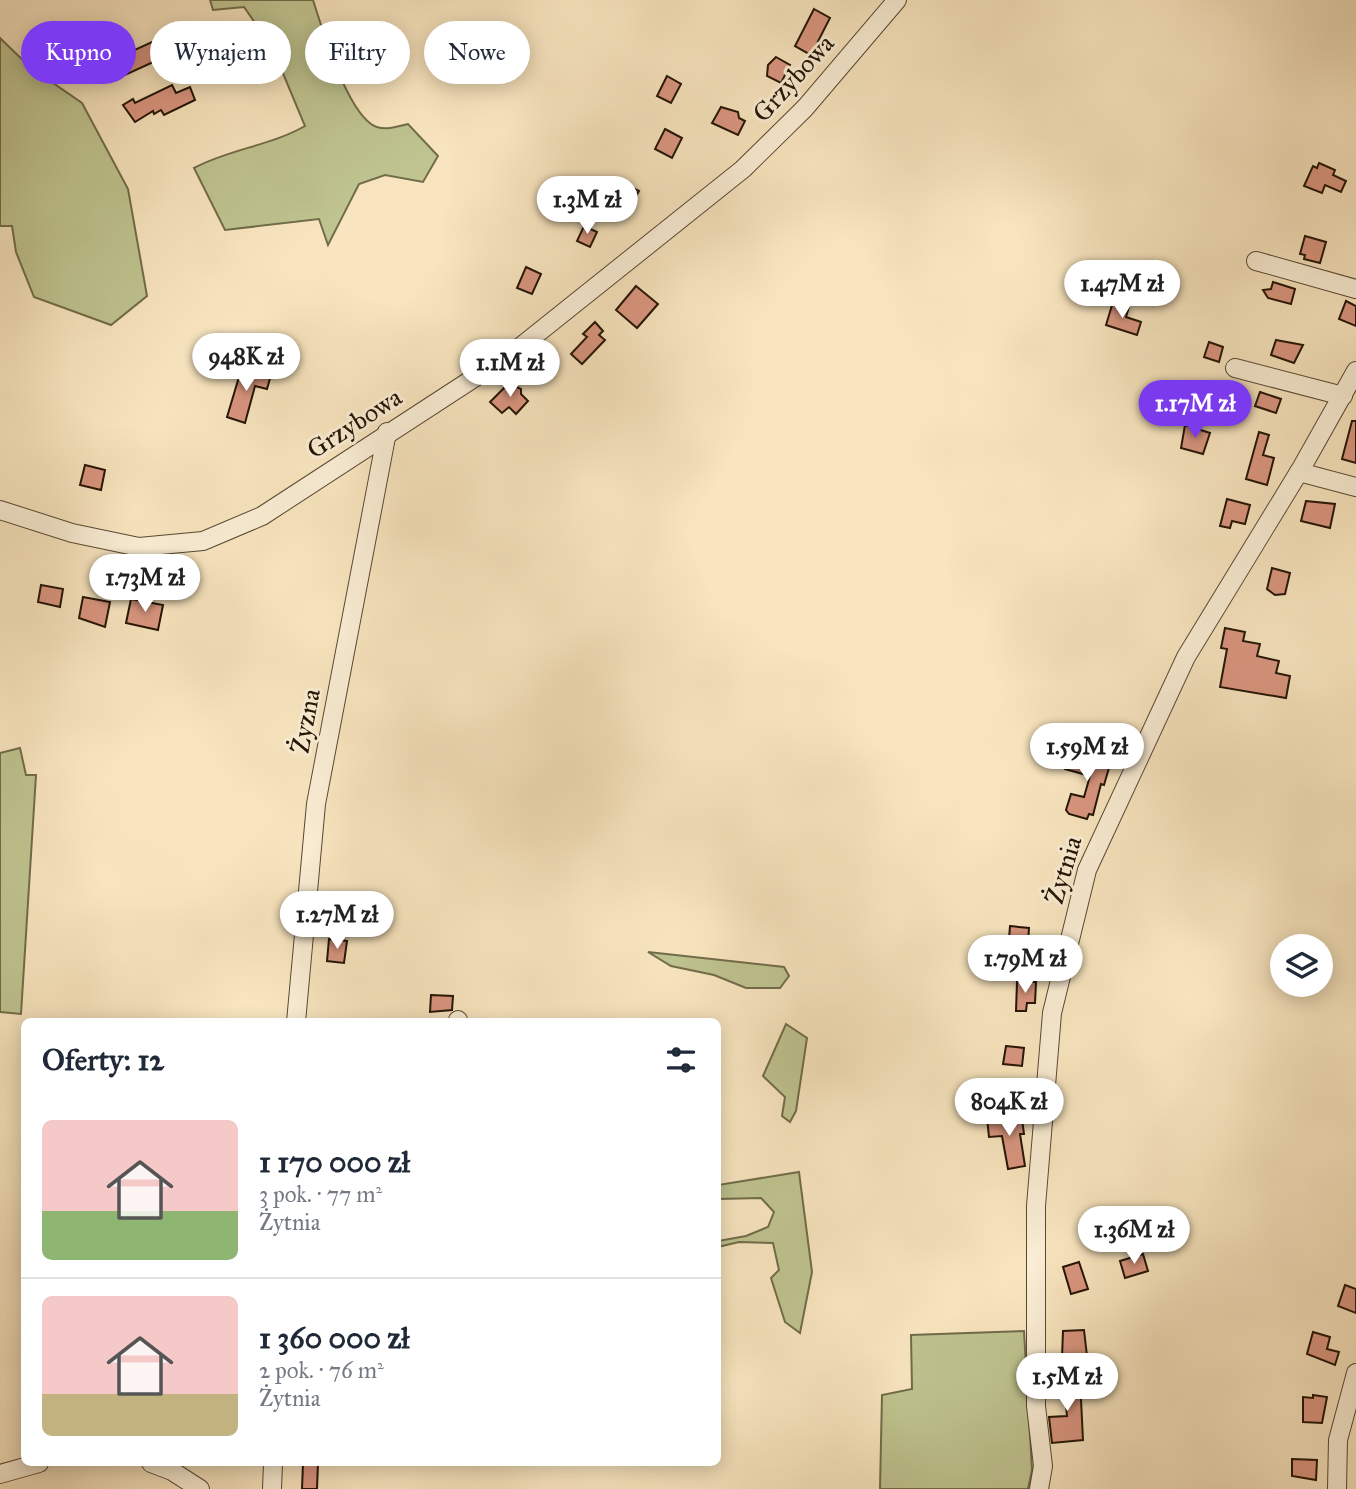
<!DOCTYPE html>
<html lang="pl">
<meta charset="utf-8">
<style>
:root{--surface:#fff;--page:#f6f6f7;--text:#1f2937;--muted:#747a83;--line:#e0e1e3;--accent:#7c3aed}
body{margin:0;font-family:"IM FELL Great Primer",serif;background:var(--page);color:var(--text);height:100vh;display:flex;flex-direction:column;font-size:26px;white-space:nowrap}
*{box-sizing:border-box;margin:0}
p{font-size:23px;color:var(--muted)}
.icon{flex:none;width:38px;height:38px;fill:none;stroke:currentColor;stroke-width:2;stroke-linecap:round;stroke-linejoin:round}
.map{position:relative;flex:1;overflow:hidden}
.details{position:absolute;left:21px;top:1018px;width:700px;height:448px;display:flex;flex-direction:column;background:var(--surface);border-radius:10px;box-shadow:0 4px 18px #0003}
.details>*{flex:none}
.banner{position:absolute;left:21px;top:21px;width:700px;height:63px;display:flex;gap:14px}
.tools{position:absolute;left:1270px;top:934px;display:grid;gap:14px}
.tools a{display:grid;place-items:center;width:63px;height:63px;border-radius:50%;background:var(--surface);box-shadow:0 4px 18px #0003;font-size:35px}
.price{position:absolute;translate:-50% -60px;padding:0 16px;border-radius:24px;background:#fff;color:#222;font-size:23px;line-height:46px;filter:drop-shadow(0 2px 4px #0008)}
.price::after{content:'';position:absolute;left:50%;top:42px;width:21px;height:16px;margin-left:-10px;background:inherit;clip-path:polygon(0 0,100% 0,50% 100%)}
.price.current{background:var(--accent);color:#fff}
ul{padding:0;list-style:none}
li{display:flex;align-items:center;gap:21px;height:175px;padding:0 21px}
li+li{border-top:2px solid var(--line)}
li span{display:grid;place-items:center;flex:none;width:196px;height:140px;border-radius:10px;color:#555}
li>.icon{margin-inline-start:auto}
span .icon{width:84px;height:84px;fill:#fffc;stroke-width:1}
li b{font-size:30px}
h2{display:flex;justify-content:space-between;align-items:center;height:84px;padding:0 21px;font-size:30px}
.chip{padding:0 24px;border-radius:32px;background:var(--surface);box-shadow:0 4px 18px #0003;font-size:24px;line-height:63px}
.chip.current{background:var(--accent);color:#fff}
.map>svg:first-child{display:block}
.green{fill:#bfc490;stroke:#716c4a;stroke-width:2}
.building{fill:#da9680;stroke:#231404;stroke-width:2}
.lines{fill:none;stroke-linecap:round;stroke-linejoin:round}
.minor-casing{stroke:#584833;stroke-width:20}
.minor{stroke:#faeed5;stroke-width:18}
.labels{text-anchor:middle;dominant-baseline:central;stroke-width:6;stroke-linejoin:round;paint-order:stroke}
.street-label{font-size:26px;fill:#231404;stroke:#faeed5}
</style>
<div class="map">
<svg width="1356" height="1489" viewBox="0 0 1356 1489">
<rect width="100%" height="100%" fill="#f8e5bf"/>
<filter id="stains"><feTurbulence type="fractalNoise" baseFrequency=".00286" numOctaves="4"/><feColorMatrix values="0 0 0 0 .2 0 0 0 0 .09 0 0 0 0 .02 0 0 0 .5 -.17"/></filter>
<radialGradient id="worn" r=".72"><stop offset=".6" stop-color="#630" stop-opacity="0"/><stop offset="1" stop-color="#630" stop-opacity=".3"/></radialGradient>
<g class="green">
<path d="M210,0h103c10,31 32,105 58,124 11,8 25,3 37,0l30,32 -15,26 -38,-7 -26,9 -31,61 -9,-26 -94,11 -31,-62c35,-19 76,-22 111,-42l-33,-79 -28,-40 -31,3z"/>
<polygon points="0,38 30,67 82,103 128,189 147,296 111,325 34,297 16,252 12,226 0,226"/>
<polygon points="20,748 26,775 36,775 21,1014 0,1012 0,753"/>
<polygon points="648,952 784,967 789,976 780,988 746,988 714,975 671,966"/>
<polygon points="786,1024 807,1038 796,1111 790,1122 782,1116 785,1097 763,1076"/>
<polygon points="799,1172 812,1272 800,1333 785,1322 771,1278 779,1270 773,1243 739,1242 718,1247 718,1241 746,1236 768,1227 774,1212 761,1198 718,1199 718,1185"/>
<polygon points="1024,1331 1032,1470 1028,1489 880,1489 882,1395 912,1389 911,1335"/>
</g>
<g class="building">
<polygon points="814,9 830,18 811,55 795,46"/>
<polygon points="152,42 160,59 125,75 117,58"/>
<polygon points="776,57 790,65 781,83 767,76 768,65"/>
<polygon points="667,76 681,84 671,103 657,96"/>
<polygon points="172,85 176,93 190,87 195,100 164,115 161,110 154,114 153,111 135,122 123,105 133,99 135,103"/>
<polygon points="721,107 738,112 739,118 745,121 738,135 712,123"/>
<polygon points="665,129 682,138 672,158 655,149"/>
<polygon points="1319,163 1335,170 1333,175 1346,181 1341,192 1325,185 1322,193 1304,186 1313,166 1317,168"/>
<polygon points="622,183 639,191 629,209 626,208 623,215 610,208 613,201 610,200"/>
<polygon points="584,226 597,232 590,247 577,241"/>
<polygon points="1305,236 1326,242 1320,263 1304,259 1305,255 1300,254"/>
<polygon points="526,267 541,274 532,294 517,288"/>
<polygon points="1273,282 1295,289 1291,304 1268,298 1263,290 1271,289"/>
<polygon points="636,286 658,304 637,328 616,310"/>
<polygon points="1346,301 1356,306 1356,326 1339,319"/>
<polygon points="1113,302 1129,307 1126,317 1141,322 1137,335 1106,325"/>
<polygon points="595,322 603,331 599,335 605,340 582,364 571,354 587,337 583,334"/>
<polygon points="1276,340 1303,345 1294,363 1271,355"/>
<polygon points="1209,342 1223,347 1219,362 1204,357"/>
<polygon points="242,367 271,375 267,389 255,386 245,423 227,417"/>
<polygon points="509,383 521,389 521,394 528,401 516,414 509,407 502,413 490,402"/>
<polygon points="1260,392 1281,399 1276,413 1255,406"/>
<polygon points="1352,421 1356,421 1356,463 1342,459"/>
<polygon points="1185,425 1210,433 1203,454 1181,448"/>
<polygon points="1259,432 1269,435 1263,455 1274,458 1267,485 1246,479"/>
<polygon points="85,465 105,470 101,490 80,485"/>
<polygon points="1227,499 1250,505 1245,524 1232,521 1230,528 1220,526"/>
<polygon points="1306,501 1335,504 1330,528 1301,521"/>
<polygon points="1272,568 1290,573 1285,594 1275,595 1267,589"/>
<polygon points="41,585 63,589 60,607 38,602"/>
<polygon points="83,597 110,602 105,627 79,618"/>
<polygon points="131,599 163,605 158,630 126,623"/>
<polygon points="1225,628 1245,632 1243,641 1260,644 1257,656 1279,661 1276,673 1290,676 1286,698 1220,687 1227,649 1221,648"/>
<polygon points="1070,751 1111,761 1104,785 1101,784 1093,815 1089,814 1087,819 1069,814 1066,810 1071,794 1084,797 1090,776 1065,769"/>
<polygon points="1010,926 1029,928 1026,970 984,966 986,950 1008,952"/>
<polygon points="329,939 347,941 344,963 327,961"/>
<polygon points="1017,982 1036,982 1035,1003 1027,1003 1026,1011 1016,1011"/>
<polygon points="431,995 453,996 452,1010 430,1012"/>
<polygon points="1006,1046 1024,1048 1022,1066 1003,1064"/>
<polygon points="1016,1115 1017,1120 1022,1119 1024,1134 1020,1134 1025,1166 1008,1169 1002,1136 989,1137 987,1118"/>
<polygon points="1143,1254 1148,1271 1125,1278 1120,1261"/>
<polygon points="1079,1262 1088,1289 1071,1294 1063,1267"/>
<polygon points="1345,1285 1356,1289 1356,1313 1338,1306"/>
<polygon points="1084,1330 1087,1356 1062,1358 1063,1331"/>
<polygon points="1313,1332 1330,1337 1327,1349 1339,1352 1335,1365 1307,1354"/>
<polygon points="1080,1379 1083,1440 1052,1443 1049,1417 1067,1416 1065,1394 1047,1395 1047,1385"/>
<polygon points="1313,1395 1327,1397 1322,1423 1303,1422 1303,1397 1313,1398"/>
<polygon points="1292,1459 1317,1460 1316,1480 1292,1476"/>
<polygon points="303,1463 318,1463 317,1489 302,1489"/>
</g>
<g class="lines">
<defs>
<g id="minor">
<polyline points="1256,261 1356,289"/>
<polyline points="1235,368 1343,396"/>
<polyline points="1299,472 1356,487"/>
<polyline points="0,510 72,533 139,547 203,541 262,516 514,352 743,169 805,108 897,0"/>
<polyline points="296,1022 316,804 387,432"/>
<polyline points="458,1022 458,1020"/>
<polyline points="151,1463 172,1471 200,1489"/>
<polyline points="0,1474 39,1463"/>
<polyline points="272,1489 273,1463"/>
<polyline points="1039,1489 1043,1466 1036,1406 1036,1206 1052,1013 1087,870 1186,657 1302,467 1356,371"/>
<polyline points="1337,1489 1338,1440 1356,1373"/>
</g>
</defs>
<use href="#minor" class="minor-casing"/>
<use href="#minor" class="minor"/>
</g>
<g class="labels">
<g class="street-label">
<text transform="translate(793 78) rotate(-48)">Grzybowa</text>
<text transform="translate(354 423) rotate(-33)">Grzybowa</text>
<text transform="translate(305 721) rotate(-79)">Żyzna</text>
<text transform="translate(1063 870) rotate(-73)">Żytnia</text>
</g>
</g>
<rect width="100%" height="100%" filter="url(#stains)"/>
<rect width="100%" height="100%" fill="url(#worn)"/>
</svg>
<div class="tools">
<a><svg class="icon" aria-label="layers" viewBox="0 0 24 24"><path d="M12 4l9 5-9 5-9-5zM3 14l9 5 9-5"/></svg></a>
</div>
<b class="price" style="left:587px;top:236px">1.3M zł</b>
<b class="price" style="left:1122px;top:320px">1.47M zł</b>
<b class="price" style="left:246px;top:393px">948K zł</b>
<b class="price" style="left:510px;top:399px">1.1M zł</b>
<b class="price current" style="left:1195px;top:440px">1.17M zł</b>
<b class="price" style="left:145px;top:614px">1.73M zł</b>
<b class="price" style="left:1087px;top:783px">1.59M zł</b>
<b class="price" style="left:337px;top:951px">1.27M zł</b>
<b class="price" style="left:1025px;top:995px">1.79M zł</b>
<b class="price" style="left:1009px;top:1138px">804K zł</b>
<b class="price" style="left:1134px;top:1266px">1.36M zł</b>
<b class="price" style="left:1067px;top:1413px">1.5M zł</b>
<div class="banner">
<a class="chip current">Kupno</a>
<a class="chip">Wynajem</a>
<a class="chip">Filtry</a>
<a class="chip">Nowe</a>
</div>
<section class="details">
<h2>Oferty: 12<svg class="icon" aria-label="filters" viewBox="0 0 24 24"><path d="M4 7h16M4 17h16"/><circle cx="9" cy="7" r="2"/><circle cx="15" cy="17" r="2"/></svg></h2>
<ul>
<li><span style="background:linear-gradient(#f6c9c9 65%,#8fb573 0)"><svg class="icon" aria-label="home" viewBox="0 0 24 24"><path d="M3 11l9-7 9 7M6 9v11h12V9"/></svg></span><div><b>1 170 000 zł</b><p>3 pok. · 77 m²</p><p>Żytnia</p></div></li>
<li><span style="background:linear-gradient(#f6c9c9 70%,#c2b280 0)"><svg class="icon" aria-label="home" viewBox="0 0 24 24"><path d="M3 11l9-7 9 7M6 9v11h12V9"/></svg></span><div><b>1 360 000 zł</b><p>2 pok. · 76 m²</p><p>Żytnia</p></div></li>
</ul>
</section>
</div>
